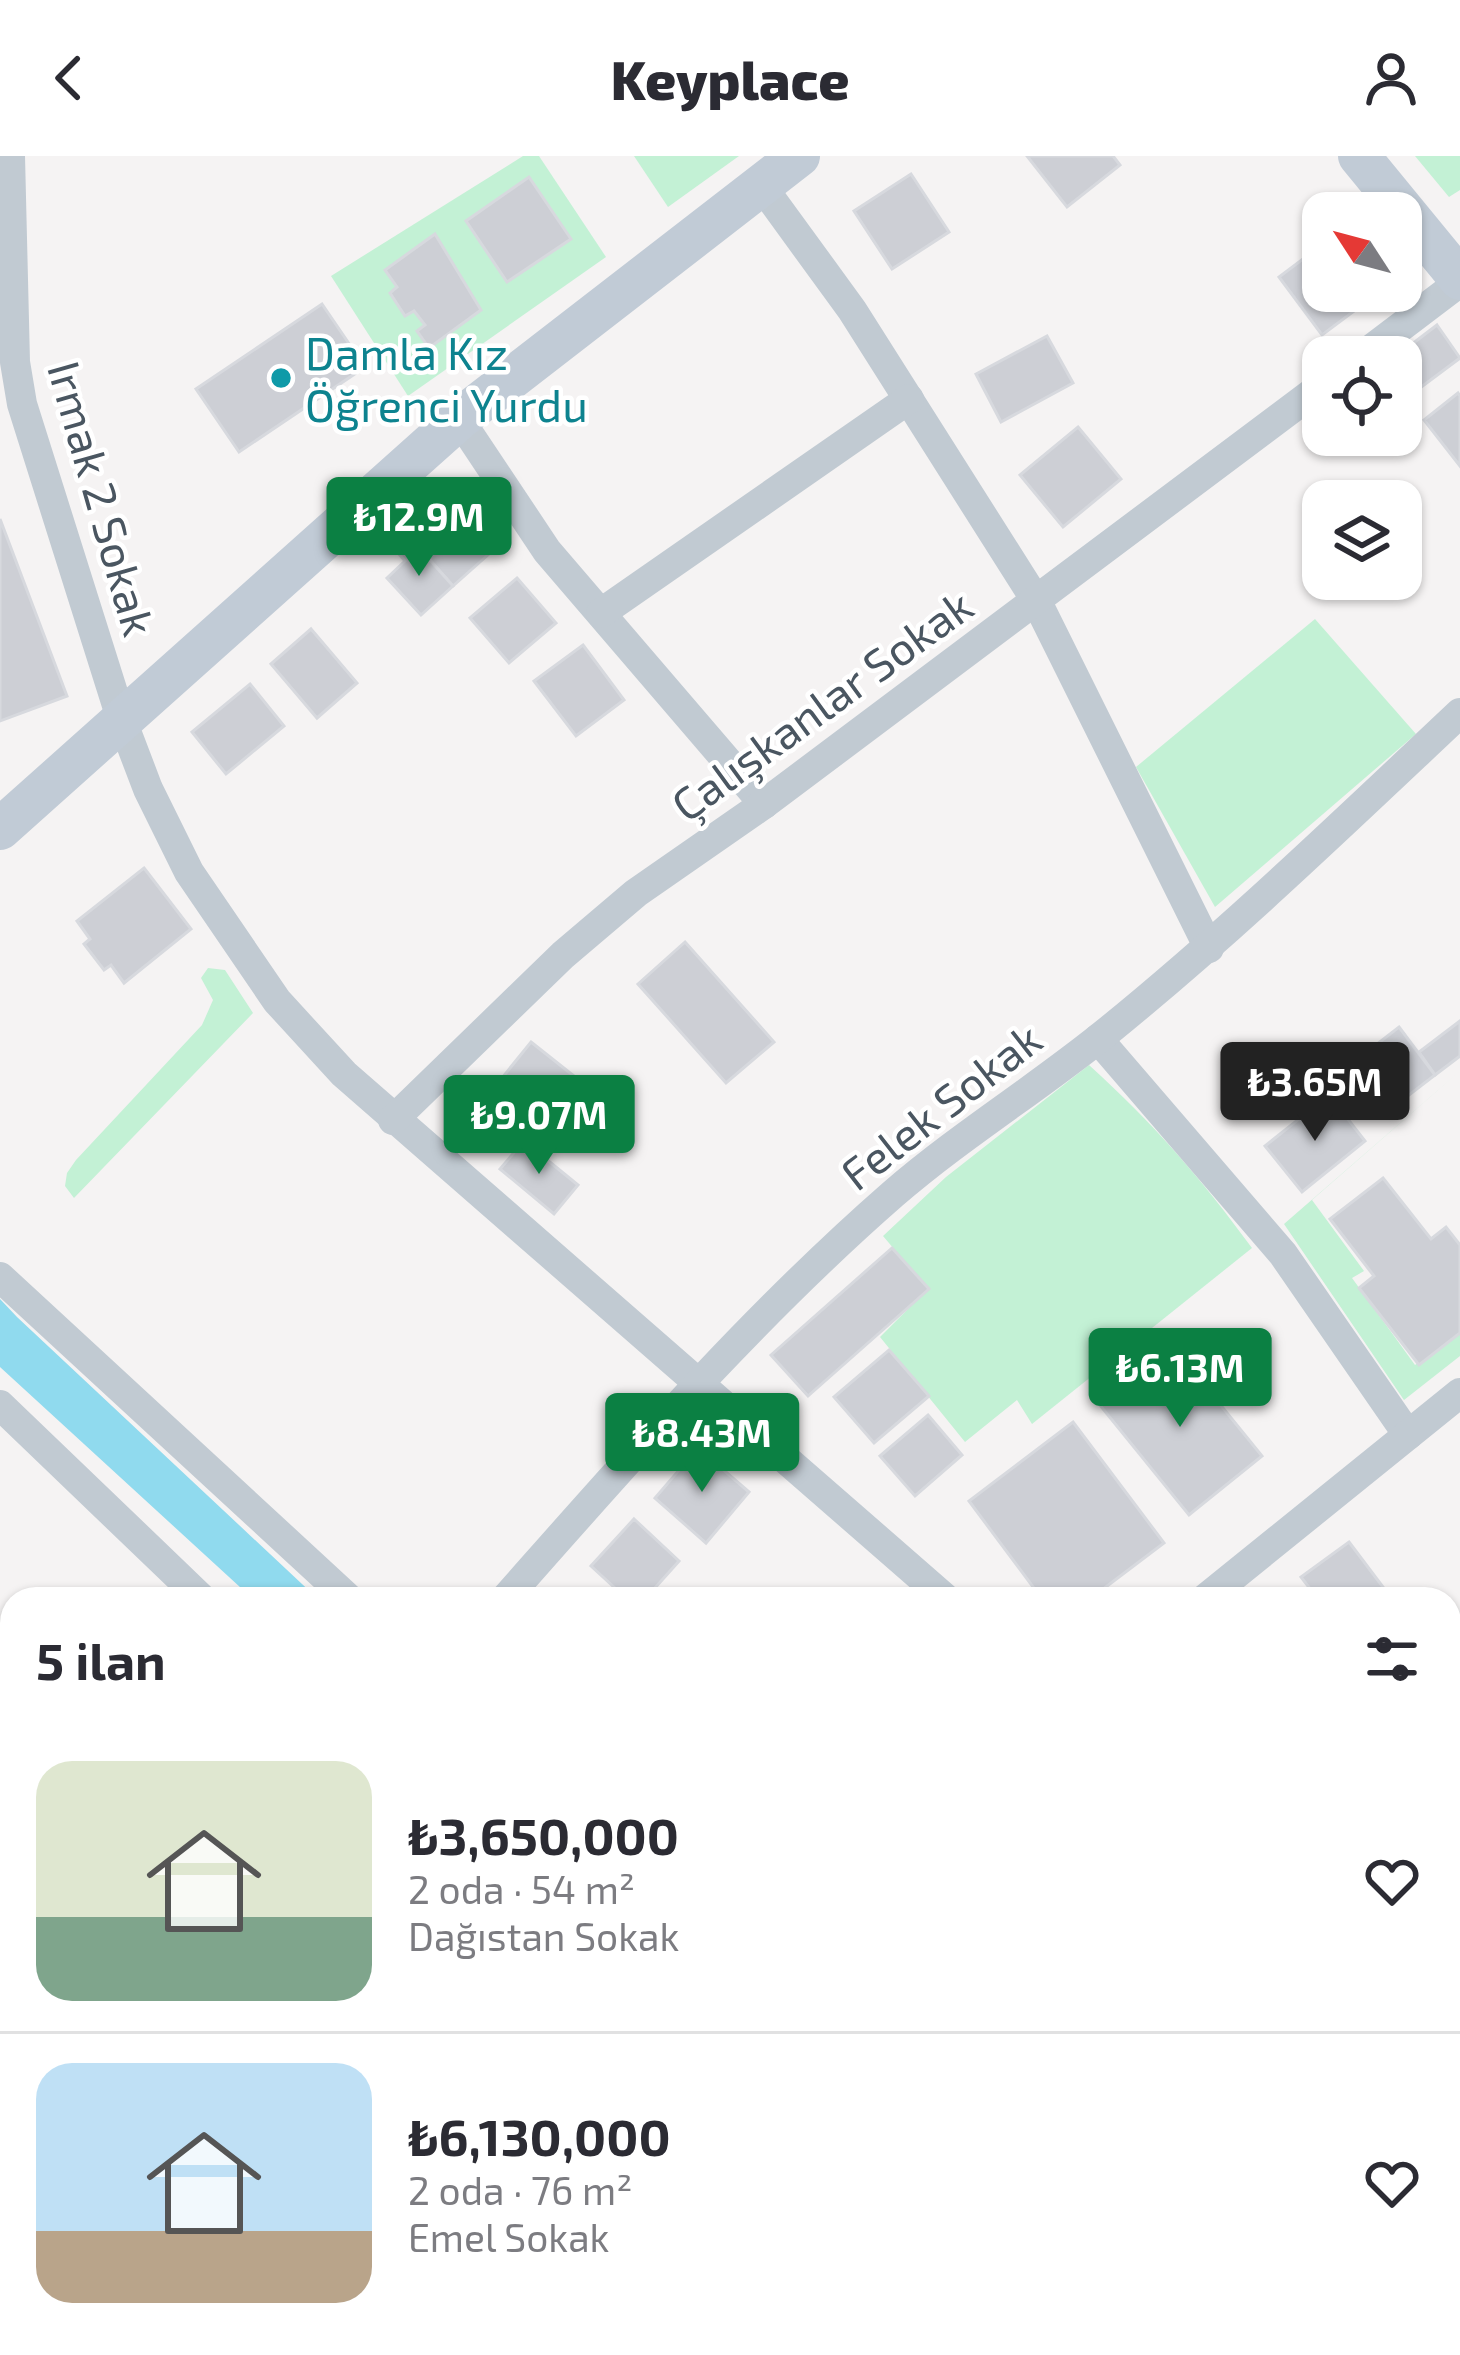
<!DOCTYPE html>
<html lang="tr">
<meta charset="utf-8">
<style>
:root{--surface:#fff;--page:#f7f7f7;--text:#2b2b33;--muted:#7c7c81;--line:#e1e1e2;--accent:#0b8043}
body{margin:0;font-family:"Exo 2",sans-serif;background:var(--page);color:var(--text);height:100vh;display:flex;flex-direction:column;font-size:45px;white-space:nowrap}
*{box-sizing:border-box;margin:0}
p{font-size:39px;color:var(--muted)}
.icon{flex:none;width:66px;height:66px;fill:none;stroke:currentColor;stroke-width:2;stroke-linecap:round;stroke-linejoin:round}
.map{position:relative;flex:1;overflow:hidden}
.panel{position:absolute;left:0px;top:1431px;width:1461px;height:768px;display:flex;flex-direction:column;background:var(--surface);border-radius:36px 36px 0 0;box-shadow:0 3px 9px #0004}
.panel>*{flex:none}
.needle{width:78px;rotate:306deg}
.controls{position:absolute;left:1302px;top:36px;display:grid;gap:24px}
.controls a{display:grid;place-items:center;width:120px;height:120px;border-radius:24px;background:var(--surface);box-shadow:0 3px 9px #0004;font-size:60px}
.price{position:absolute;translate:-50% -102px;padding:0 27px;border-radius:12px;background:var(--accent);color:#fff;font-size:39px;line-height:78px;filter:drop-shadow(0 3px 6px #0008)}
.price::after{content:'';position:absolute;left:50%;top:72px;width:36px;height:27px;margin-left:-18px;background:inherit;clip-path:polygon(0 0,100% 0,50% 100%)}
.price.selected{background:#222;color:#fff}
ul{padding:0;list-style:none}
li{display:flex;align-items:center;gap:36px;height:300px;padding:0 36px}
li+li{border-top:3px solid var(--line)}
li span{display:grid;place-items:center;flex:none;width:336px;height:240px;border-radius:36px;color:#555}
li>.icon{margin-inline-start:auto}
span .icon{width:144px;height:144px;fill:#fffc;stroke-width:1}
li b{font-size:51px}
h2{display:flex;justify-content:space-between;align-items:center;height:144px;padding:0 36px;font-size:51px}
header{display:flex;justify-content:space-between;align-items:center;height:156px;padding:0 36px;background:var(--surface);font-size:54px;font-weight:800}
.map>svg:first-child{display:block}
.green{fill:#c3f1d5}
.water{fill:#90daee}
.building{fill:#cdcfd5;stroke:#d7d9de;stroke-width:3}
.lines{fill:none;stroke-linecap:round;stroke-linejoin:round}
.lane{stroke:#c1cad2;stroke-width:15}
.street{stroke:#c1cad2;stroke-width:30}
.secondary{stroke:#c1cbd6;stroke-width:42}
.culture-dot{fill:#0f9aa8;stroke:#fff;stroke-width:4.5}
.labels{text-anchor:middle;dominant-baseline:central;stroke-width:9;stroke-linejoin:round;paint-order:stroke}
.culture-label{font-size:45px;fill:#0d838f;stroke:#fff;text-anchor:start}
.street-label{font-size:45px;fill:#4a5661;stroke:#fff}
</style>
<header><svg class="icon" aria-label="back" viewBox="0 0 24 24"><path d="M15 5l-7 7 7 7"/></svg>Keyplace<svg class="icon" aria-label="person" viewBox="0 0 24 24"><circle cx="12" cy="8" r="4"/><path d="M4 21q1-7 8-7t8 7"/></svg></header>
<div class="map">
<svg width="1460" height="2199" viewBox="0 0 1460 2199">
<rect width="100%" height="100%" fill="#f5f3f3"/>
<g class="green">
<polygon points="523,0 539,0 606,101 408,240 331,120"/>
<polygon points="634,0 739,0 668,51"/>
<polygon points="1415,0 1460,0 1460,34 1449,41"/>
<polygon points="1315,463 1416,578 1215,751 1136,611"/>
<polygon points="208,812 225,814 253,857 74,1042 65,1030 67,1017 76,1004 202,869 213,844 201,822"/>
<path d="M1089,909c65,59 111,112 163,183l-220,176 -15,-24 -52,42 -85,-105 48,-48 -45,-53 63,-59z"/>
<polygon points="1460,915 1312,1044 1364,1115 1352,1122 1415,1209 1460,1175 1460,1200 1404,1244 1284,1068"/>
</g>
<polygon class="water" points="0,1143 17,1161 318,1443 253,1443 0,1211"/>
<g class="building">
<polygon points="1027,0 1113,0 1120,9 1067,51"/>
<polygon points="911,18 949,76 892,113 854,55"/>
<polygon points="529,21 571,83 507,126 466,65"/>
<polygon points="435,78 481,154 429,192 417,175 425,169 414,155 405,160 390,137 397,131 385,114"/>
<polygon points="1323,88 1323,135 1381,135 1322,179 1279,121"/>
<polygon points="322,148 365,211 239,296 196,233"/>
<polygon points="1437,169 1460,202 1404,244 1401,201 1395,201"/>
<polygon points="1047,180 1073,227 1001,266 976,218"/>
<polygon points="1458,237 1460,240 1460,310 1424,264"/>
<polygon points="1078,271 1121,323 1063,371 1020,319"/>
<polygon points="448,353 489,398 453,430 413,385"/>
<polygon points="0,363 67,540 0,565"/>
<polygon points="413,385 453,430 421,459 387,422 405,405 399,398"/>
<polygon points="517,422 556,467 509,507 470,462"/>
<polygon points="311,473 357,527 317,562 271,508"/>
<polygon points="583,489 624,544 576,580 534,525"/>
<polygon points="250,528 284,570 226,618 192,576"/>
<polygon points="144,712 191,773 124,827 111,809 104,814 84,788 90,783 77,765"/>
<polygon points="685,786 774,886 726,927 638,828"/>
<polygon points="1460,865 1460,900 1435,919 1419,896"/>
<polygon points="1399,871 1435,919 1387,956 1350,909"/>
<polygon points="531,886 579,924 531,981 485,943"/>
<polygon points="1329,939 1365,985 1302,1036 1265,990"/>
<polygon points="524,985 578,1029 554,1058 500,1013"/>
<polygon points="1383,1022 1431,1083 1446,1071 1460,1089 1460,1177 1419,1209 1359,1132 1374,1120 1330,1063"/>
<polygon points="892,1092 929,1133 808,1240 771,1199"/>
<polygon points="1171,1188 1262,1300 1189,1359 1099,1248"/>
<polygon points="889,1194 929,1240 874,1287 834,1241"/>
<polygon points="928,1259 962,1299 915,1340 880,1300"/>
<polygon points="1073,1266 1164,1387 1090,1443 1042,1443 969,1345"/>
<polygon points="698,1292 749,1336 706,1387 655,1342"/>
<polygon points="634,1363 679,1405 645,1443 627,1443 591,1410"/>
<polygon points="1349,1386 1392,1443 1318,1443 1301,1421"/>
<polygon points="12,2140 12,2187 148,2187 167,2194 165,2199 2,2199 0,2173"/>
<polygon points="1449,2163 1460,2174 1460,2199 1359,2199 1371,2187 1449,2187"/>
<polygon points="546,2187 601,2187 613,2199 535,2199"/>
<polygon points="650,2187 761,2187 773,2199 662,2199"/>
</g>
<g class="lines">
<g class="lane">
<polyline points="821,2187 834,2199"/>
<polyline points="378,2199 384,2187"/>
</g>
<g class="street">
<polyline points="10,0 15,206 22,248 121,562 148,633 189,716 277,845 344,918 946,1443"/>
<polyline points="761,29 852,154 1037,446 1209,792"/>
<polyline points="1361,201 1460,126"/>
<polyline points="459,263 547,395 764,648"/>
<polyline points="601,457 909,243"/>
<polyline points="1098,883 1283,1098 1408,1279"/>
<polyline points="393,964 563,799 636,737 764,648 1323,229"/>
<polyline points="0,1121 349,1443"/>
<polyline points="0,1249 202,1443"/>
<path d="M505,1443c124,-140 247,-282 388,-405 67,-58 142,-104 210,-159 125,-101 240,-212 357,-322"/>
<polyline points="1205,1443 1460,1237"/>
<polyline points="0,1617 12,1629"/>
<polyline points="0,1698 12,1682"/>
<polyline points="1449,1829 1460,1821"/>
<polyline points="1449,1887 1460,1897"/>
<polyline points="1449,2040 1460,2031"/>
<polyline points="348,2187 361,2199"/>
<polyline points="967,2187 979,2199"/>
<polyline points="1108,2187 1120,2199"/>
<polyline points="199,2199 205,2187"/>
<polyline points="1270,2199 1283,2187"/>
</g>
<g class="secondary">
<polyline points="1359,0 1460,123"/>
<polyline points="0,673 459,263 799,0"/>
</g>
</g>
<circle class="culture-dot" cx="281" cy="222" r="12"/>
<g class="labels">
<g class="culture-label">
<text x="305" y="196">Damla Kız<tspan x="305" dy="52">Öğrenci Yurdu</tspan></text>
</g>
<g class="street-label">
<text transform="translate(103 342) rotate(74)">Irmak 2 Sokak</text>
<text transform="translate(821 548) rotate(-36)">Çalışkanlar Sokak</text>
<text transform="translate(940 949) rotate(-38)">Felek Sokak</text>
</g>
</g>
</svg>
<div class="controls">
<a><svg class="needle" viewBox="-14 -14 28 28"><path d="M0-13l5 13h-10z" fill="#e53935"/><path d="M0 13l5-13h-10z" fill="#7c7c81"/></svg></a>
<a><svg class="icon" aria-label="locate" viewBox="0 0 24 24"><circle cx="12" cy="12" r="6"/><path d="M12 2v4M12 18v4M2 12h4M18 12h4"/></svg></a>
<a><svg class="icon" aria-label="layers" viewBox="0 0 24 24"><path d="M12 4l9 5-9 5-9-5zM3 14l9 5 9-5"/></svg></a>
</div>
<b class="price" style="left:419px;top:423px">₺12.9M</b>
<b class="price selected" style="left:1315px;top:988px">₺3.65M</b>
<b class="price" style="left:539px;top:1021px">₺9.07M</b>
<b class="price" style="left:1180px;top:1274px">₺6.13M</b>
<b class="price" style="left:702px;top:1339px">₺8.43M</b>
<section class="panel">
<h2>5 ilan<svg class="icon" aria-label="filters" viewBox="0 0 24 24"><path d="M4 7h16M4 17h16"/><circle cx="9" cy="7" r="2"/><circle cx="15" cy="17" r="2"/></svg></h2>
<ul>
<li><span style="background:linear-gradient(#dfe7d0 65%,#7fa58c 0)"><svg class="icon" aria-label="home" viewBox="0 0 24 24"><path d="M3 11l9-7 9 7M6 9v11h12V9"/></svg></span><div><b>₺3,650,000</b><p>2 oda · 54 m²</p><p>Dağıstan Sokak</p></div><svg class="icon" aria-label="heart" viewBox="0 0 24 24"><path d="M12 20l-8-8c-3-5 5-10 8-4 3-6 11-1 8 4z"/></svg></li>
<li><span style="background:linear-gradient(#bfe0f5 70%,#b9a48a 0)"><svg class="icon" aria-label="home" viewBox="0 0 24 24"><path d="M3 11l9-7 9 7M6 9v11h12V9"/></svg></span><div><b>₺6,130,000</b><p>2 oda · 76 m²</p><p>Emel Sokak</p></div><svg class="icon" aria-label="heart" viewBox="0 0 24 24"><path d="M12 20l-8-8c-3-5 5-10 8-4 3-6 11-1 8 4z"/></svg></li>
</ul>
</section>
</div>
